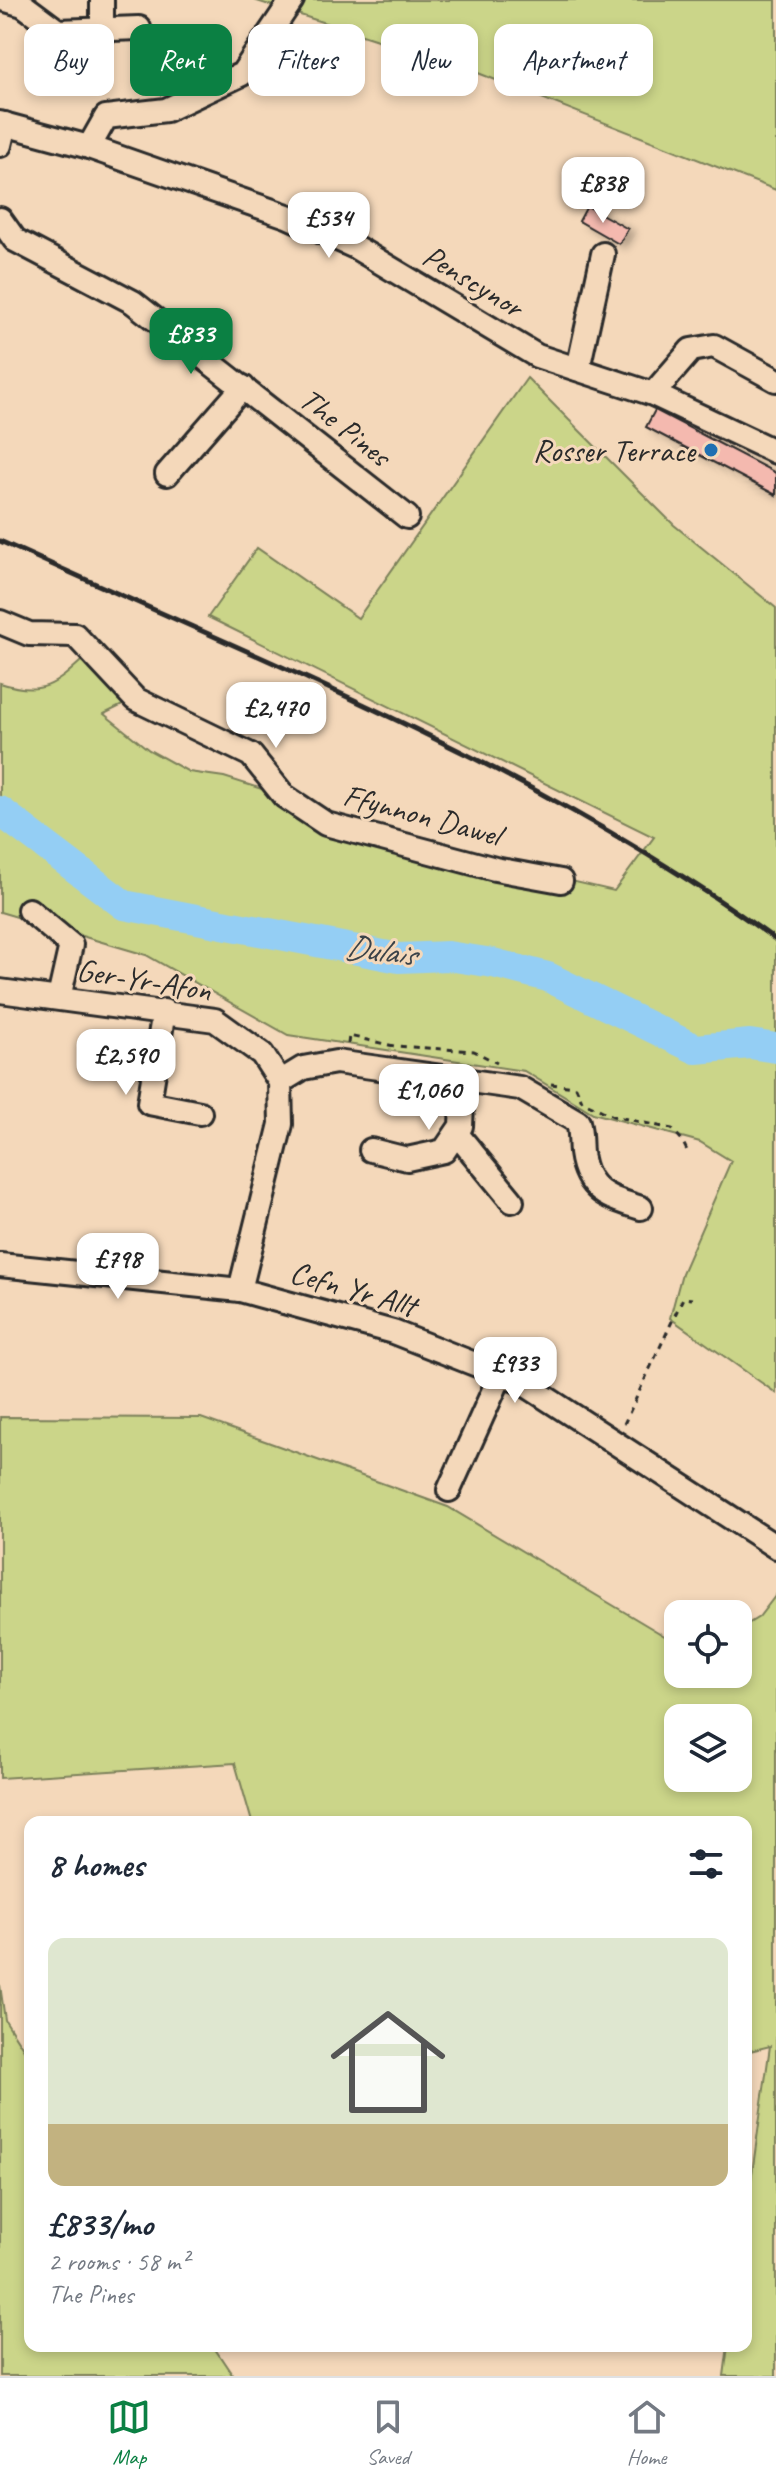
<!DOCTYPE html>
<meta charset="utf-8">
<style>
:root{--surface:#fff;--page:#f2f2f3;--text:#1f2937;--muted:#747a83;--line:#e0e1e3;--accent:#0b8043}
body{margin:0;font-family:Caveat,sans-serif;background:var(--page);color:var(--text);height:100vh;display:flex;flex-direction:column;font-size:30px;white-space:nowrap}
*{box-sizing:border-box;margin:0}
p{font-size:26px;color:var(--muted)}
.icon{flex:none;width:44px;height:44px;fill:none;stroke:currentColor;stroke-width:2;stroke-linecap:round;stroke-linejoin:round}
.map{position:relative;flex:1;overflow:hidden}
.details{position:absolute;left:24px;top:1816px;width:728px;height:536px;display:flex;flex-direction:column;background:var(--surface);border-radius:16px;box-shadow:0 4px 12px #0003}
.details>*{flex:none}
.hud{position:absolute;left:24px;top:24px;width:728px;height:72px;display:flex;gap:16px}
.buttons{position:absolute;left:664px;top:1600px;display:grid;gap:16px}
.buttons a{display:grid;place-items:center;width:88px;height:88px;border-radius:16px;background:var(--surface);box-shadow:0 4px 12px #0003;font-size:40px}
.price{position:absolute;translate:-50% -68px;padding:0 18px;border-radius:16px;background:#fff;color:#222;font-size:26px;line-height:52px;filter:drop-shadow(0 2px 4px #0008)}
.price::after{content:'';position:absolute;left:50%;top:48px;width:24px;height:18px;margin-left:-12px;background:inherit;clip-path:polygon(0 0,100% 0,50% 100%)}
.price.selected{background:var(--accent);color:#fff}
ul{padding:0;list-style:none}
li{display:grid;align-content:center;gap:16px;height:424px;padding:0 24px}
li span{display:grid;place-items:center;height:248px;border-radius:16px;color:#555}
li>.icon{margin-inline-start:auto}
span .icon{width:144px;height:144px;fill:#fffc;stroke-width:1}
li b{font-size:34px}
h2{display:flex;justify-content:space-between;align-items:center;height:96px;padding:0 24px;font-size:34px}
.tag{padding:0 28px;border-radius:16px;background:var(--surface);box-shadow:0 4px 12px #0003;font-size:28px;line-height:72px}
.tag.selected{background:var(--accent);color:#fff}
.tab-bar{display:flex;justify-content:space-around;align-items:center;height:112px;border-top:2px solid var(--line);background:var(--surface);font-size:22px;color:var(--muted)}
.tab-bar a{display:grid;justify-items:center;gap:4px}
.tab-bar .selected{color:var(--accent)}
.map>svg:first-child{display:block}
.green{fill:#cbd589;stroke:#7b805a;stroke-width:2;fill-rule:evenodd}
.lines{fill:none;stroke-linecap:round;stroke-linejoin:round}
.river{stroke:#94cef4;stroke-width:30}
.building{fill:#f4b9af;stroke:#2b2b2b;stroke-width:2;filter:url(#shadow)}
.minor-casing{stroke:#2b2b2b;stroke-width:28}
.path{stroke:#2b2b2b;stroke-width:3;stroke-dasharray:6 6;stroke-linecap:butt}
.minor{stroke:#f4d8ba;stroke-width:22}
.rail{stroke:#2b2b2b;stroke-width:5}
.poi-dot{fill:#1f6fb2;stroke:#f4d8ba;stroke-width:3}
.labels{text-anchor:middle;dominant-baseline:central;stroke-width:6;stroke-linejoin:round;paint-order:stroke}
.street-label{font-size:32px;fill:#2b2b2b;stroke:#f4d8ba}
.poi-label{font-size:32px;fill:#2b2b2b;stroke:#f4d8ba;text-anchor:end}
.water-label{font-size:34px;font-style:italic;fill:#3b4349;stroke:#f4d8ba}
</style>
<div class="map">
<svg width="776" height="2376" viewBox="0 0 776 2376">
<defs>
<filter id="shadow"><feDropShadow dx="7" dy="4" stdDeviation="4" flood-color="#0004"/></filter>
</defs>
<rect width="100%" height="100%" fill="#f4d8ba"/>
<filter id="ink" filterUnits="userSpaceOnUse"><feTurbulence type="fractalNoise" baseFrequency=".0125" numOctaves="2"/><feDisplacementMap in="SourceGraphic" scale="16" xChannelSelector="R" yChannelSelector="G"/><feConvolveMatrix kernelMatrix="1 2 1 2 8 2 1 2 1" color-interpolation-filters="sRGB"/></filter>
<g filter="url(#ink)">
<g class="green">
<polygon points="254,0 776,0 776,190 473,71"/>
<path d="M527,378l147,147 102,83v785l-106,-75 12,-45 49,-112 -31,-19 -107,-29 -69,-42 -236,-36 -142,-80 -146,-43v-229c46,15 58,-1 91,-31l44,47 -31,15 45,36 40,22 35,5 60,19 42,28 288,67 40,-54 -446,-220 49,-69 101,70z"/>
<path d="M0,1417l201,1 247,89 230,137v30h60v-44l21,-13 17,-22v781h-52l4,-30h18v-130l24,-170 -24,6v-230h-494l-17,-59 -235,15zM678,1718h60v60h-60z"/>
<polygon points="0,1985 5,2020 30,2059 30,2346 213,2346 233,2376 0,2376"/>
</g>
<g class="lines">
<polyline class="river" points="0,811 124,905 399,958 448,956 493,963 548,977 696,1049 750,1044 776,1048"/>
</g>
<g class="building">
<polygon points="587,206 628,229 619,244 579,221"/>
<polygon points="655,410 776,473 776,495 646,427"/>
</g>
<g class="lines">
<defs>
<g id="minor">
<polyline points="6,0 23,5 58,31 139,28"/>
<polyline points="102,31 102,0"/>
<polyline points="0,123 89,147 287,216 355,247 537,356 653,394 776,452"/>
<polyline points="0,145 5,124"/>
<polyline points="89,147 106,117 166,110 242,74 292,0"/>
<polyline points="0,219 15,240 133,302 407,517"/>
<polyline points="578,369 603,254"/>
<polyline points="653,394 691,350 714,346 776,380"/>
<polyline points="167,474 243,387"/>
<polyline points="0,622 29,634 75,635 135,699 251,755 284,796 326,824 495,869 561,881"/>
<polyline points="29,910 71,945 59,998"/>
<polyline points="0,991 215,1020 262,1054 280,1082 281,1124 240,1290"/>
<polyline points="164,1011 149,1103 200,1113"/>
<path d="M280,1082l23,-14 33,-6 184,26 58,34c3,11 2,20 3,31 5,38 27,45 60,55"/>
<polyline points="457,1134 512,1201"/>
<polyline points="371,1150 407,1159 444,1151 461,1126 463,1082"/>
<polyline points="0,1265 240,1290 393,1332 523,1383 776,1547"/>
<polyline points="449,1490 501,1374"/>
</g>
</defs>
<use href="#minor" class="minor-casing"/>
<g class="path">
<polyline points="348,1044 349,1036 394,1046 474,1051 497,1063"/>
<polyline points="551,1084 576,1087 582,1101"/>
<polyline points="588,1104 613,1116 672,1129 682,1140 689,1155"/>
<polyline points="624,1424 683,1298 692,1299"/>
</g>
<use href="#minor" class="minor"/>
<path class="rail" d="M0,541c264,120 540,227 776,399"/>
</g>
</g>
<circle class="poi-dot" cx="711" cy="450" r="8"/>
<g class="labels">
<g class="street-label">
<text transform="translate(473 281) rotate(31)">Penscynor</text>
<text transform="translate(345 427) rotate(38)">The Pines</text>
<text transform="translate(422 815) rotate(15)">Ffynnon Dawel</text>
<text transform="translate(144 980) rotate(9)">Ger-Yr-Afon</text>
<text transform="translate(353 1289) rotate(16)">Cefn Yr Allt</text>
</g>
<g class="poi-label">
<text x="695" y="450">Rosser Terrace</text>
</g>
<g class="water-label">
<text transform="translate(380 950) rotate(7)">Dulais</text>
</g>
</g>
</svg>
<div class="buttons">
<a><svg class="icon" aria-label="locate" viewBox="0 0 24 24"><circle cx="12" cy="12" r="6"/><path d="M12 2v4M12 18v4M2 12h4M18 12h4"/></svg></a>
<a><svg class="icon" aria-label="layers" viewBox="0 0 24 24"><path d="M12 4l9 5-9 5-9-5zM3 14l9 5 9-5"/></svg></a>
</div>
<b class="price" style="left:603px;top:225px">£838</b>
<b class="price" style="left:329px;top:260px">£534</b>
<b class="price selected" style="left:191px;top:376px">£833</b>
<b class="price" style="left:276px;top:750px">£2,470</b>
<b class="price" style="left:126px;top:1097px">£2,590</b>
<b class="price" style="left:429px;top:1132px">£1,060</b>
<b class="price" style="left:118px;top:1301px">£798</b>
<b class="price" style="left:515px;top:1405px">£933</b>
<div class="hud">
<a class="tag">Buy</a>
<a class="tag selected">Rent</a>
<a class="tag">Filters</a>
<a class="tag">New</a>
<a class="tag">Apartment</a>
</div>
<section class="details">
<h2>8 homes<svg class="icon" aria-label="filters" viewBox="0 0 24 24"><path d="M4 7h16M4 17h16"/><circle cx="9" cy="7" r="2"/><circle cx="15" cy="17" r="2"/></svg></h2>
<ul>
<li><span style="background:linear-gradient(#dfe7d0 75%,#c2b280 0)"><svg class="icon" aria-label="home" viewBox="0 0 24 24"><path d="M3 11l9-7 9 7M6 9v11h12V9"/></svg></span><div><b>£833/mo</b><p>2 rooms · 58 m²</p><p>The Pines</p></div></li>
</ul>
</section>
</div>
<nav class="tab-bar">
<a class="selected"><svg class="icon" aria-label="map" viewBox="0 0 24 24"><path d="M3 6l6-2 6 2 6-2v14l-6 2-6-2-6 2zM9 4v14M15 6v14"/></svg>Map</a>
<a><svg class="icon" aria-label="saved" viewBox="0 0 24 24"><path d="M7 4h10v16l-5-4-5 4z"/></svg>Saved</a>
<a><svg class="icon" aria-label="home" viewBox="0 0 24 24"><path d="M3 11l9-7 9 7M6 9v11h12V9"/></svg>Home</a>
</nav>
